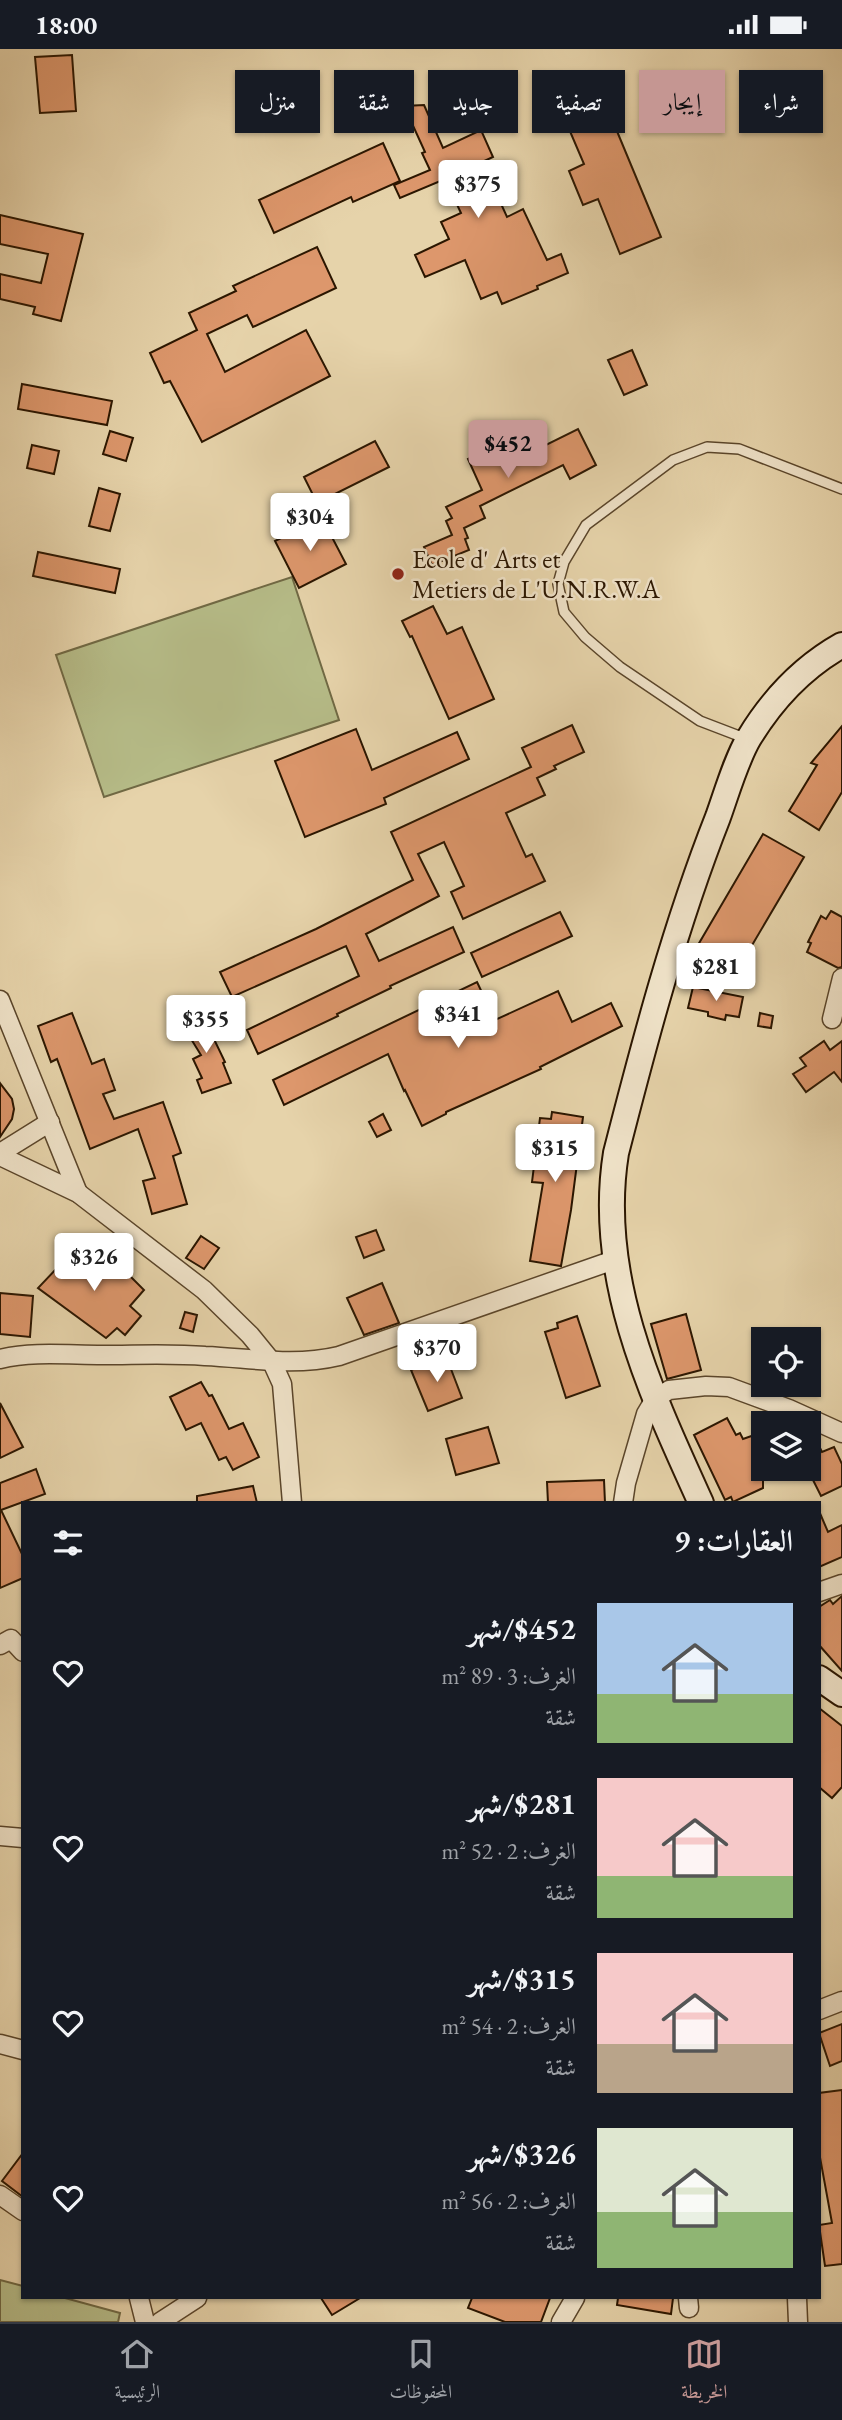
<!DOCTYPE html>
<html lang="ar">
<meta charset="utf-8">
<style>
:root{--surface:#171b24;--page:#242831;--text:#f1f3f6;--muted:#9ea1a6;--line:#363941;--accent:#c59692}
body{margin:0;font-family:"EB Garamond",Amiri,serif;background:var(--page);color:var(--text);direction:rtl;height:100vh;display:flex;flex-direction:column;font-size:26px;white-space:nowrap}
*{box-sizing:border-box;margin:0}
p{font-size:23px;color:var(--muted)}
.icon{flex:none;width:38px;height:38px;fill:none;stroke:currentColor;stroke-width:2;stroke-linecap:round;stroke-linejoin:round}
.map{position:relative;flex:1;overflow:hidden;direction:ltr}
.panel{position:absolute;left:21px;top:1452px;width:800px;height:798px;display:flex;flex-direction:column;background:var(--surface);border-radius:0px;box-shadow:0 2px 5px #0004;direction:rtl}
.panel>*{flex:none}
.hud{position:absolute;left:21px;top:21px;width:802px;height:63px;direction:rtl;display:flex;gap:14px}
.buttons{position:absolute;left:751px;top:1278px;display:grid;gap:14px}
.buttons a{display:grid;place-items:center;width:70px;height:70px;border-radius:0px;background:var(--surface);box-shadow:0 2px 5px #0004;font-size:35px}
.price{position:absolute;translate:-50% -60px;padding:0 16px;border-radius:7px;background:#fff;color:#222;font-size:23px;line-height:46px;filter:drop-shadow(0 2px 4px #0008)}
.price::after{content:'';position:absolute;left:50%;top:42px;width:21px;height:16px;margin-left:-10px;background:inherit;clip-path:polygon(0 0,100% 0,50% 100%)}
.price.active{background:var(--accent);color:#111}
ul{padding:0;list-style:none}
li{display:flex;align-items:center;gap:21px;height:175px;padding:0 28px}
li span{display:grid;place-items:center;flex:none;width:196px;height:140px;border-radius:0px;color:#555}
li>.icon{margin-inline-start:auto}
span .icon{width:84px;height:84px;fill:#fffc;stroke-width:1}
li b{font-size:30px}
h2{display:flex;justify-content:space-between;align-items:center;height:84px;padding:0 28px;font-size:30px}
.chip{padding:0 24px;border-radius:0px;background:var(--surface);box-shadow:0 2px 5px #0004;font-size:24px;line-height:63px}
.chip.active{background:var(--accent);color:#111}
.status{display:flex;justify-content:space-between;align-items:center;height:49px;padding:0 35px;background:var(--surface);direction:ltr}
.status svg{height:19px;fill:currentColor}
.tab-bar{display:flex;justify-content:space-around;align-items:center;height:98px;border-top:2px solid var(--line);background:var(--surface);font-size:19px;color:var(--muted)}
.tab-bar a{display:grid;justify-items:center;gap:4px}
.tab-bar .active{color:var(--accent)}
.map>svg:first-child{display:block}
.green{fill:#b6bc88;stroke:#706944;stroke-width:2}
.building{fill:#dd976c;stroke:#2b1600;stroke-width:2}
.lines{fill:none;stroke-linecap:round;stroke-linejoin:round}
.lane-casing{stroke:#5a452a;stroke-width:12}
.street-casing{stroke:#5a452a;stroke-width:21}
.secondary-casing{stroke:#2b1600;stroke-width:28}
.lane{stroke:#efe2c8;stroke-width:9}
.street{stroke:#efe2c8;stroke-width:18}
.secondary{stroke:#efe2c8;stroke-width:24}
.poi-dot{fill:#8f2418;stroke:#efe2c8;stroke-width:2.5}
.labels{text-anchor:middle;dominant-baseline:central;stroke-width:5;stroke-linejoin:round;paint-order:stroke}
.poi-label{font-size:26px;fill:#2b1600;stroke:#efe2c8;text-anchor:start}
</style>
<div class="status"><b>18:00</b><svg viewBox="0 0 49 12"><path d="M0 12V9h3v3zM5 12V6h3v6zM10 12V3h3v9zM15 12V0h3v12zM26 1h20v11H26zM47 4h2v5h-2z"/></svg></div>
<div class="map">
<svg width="842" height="2273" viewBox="0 0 842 2273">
<rect width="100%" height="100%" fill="#e6d3aa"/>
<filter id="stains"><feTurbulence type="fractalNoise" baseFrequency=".00286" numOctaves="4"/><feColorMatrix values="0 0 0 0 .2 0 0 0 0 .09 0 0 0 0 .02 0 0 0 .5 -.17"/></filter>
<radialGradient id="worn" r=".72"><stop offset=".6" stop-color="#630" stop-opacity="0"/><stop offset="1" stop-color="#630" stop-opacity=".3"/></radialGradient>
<g class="green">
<polygon points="292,528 339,671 104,748 56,606"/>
<polygon points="0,2231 23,2237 23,2249 65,2249 120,2264 118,2273 0,2273"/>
</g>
<g class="building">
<polygon points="72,6 76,62 40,64 35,8"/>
<polygon points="424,56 443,99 481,81 493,108 482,113 507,168 523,160 547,211 561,205 568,224 537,237 538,240 502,255 497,243 481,250 465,211 425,228 415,206 449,190 441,173 461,164 445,130 400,149 394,136 430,121 422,104 425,103 404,57"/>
<polygon points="609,63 661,188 620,205 598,150 583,156 569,122 584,115 569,80"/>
<polygon points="383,94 400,132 353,153 351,148 274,184 259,151"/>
<polygon points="0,166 83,185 61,272 33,265 35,258 0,250 0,225 41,234 48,205 0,195"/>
<polygon points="317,198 336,239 253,278 247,266 207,285 225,323 306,281 330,327 202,393 170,332 164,334 150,304 197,281 189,264 236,242 233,237"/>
<polygon points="632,301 647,336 624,346 608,311"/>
<polygon points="22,335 112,352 107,376 18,360"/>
<polygon points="530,379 540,399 578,380 596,416 570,430 563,416 480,457 485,469 464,479 468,489 465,490 469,501 432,516 424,498 452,486 446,472 452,469 446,458 482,441 468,410"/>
<polygon points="110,382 133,389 126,412 103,405"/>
<polygon points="375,392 389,418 317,454 304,428"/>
<polygon points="32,396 59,402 54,425 27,419"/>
<polygon points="99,439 120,445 110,482 89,477"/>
<polygon points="322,469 346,515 299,539 275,492"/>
<polygon points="38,503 120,520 115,544 33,527"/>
<polygon points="433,557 447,585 462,578 494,650 449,670 412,587 410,588 402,572"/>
<polygon points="572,676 584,703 554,717 556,720 537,729 545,746 506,764 526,808 532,805 545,832 463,870 451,843 464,837 444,793 418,805 439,847 366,885 379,912 453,878 464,903 390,937 391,939 337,965 338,967 258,1005 247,981 359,927 346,897 232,948 220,923 316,880 413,831 391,783 531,718 522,699"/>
<polygon points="842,677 842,743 819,781 789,762 817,716 811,714"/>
<polygon points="356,680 372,721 457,683 469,710 384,749 386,755 305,788 275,712"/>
<polygon points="763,785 804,808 738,920 698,896"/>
<polygon points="831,862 842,868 842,918 838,919 807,903 811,894 808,893 821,867 826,870"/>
<polygon points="560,863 572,887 482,928 471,904"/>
<polygon points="477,933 495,971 558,942 572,973 611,954 622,977 540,1018 541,1020 446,1063 446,1065 422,1077 405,1041 404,1042 388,1005 284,1056 273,1031"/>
<polygon points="693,938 743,948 739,968 726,966 725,971 708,967 708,963 688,959"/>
<polygon points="196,962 212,986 225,1013 223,1014 231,1034 202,1044 197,1031 202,1029 193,1010 201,1006 180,972"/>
<polygon points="72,964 92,1015 104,1010 115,1041 103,1045 114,1070 163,1053 181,1104 173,1107 187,1155 152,1165 143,1132 155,1129 138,1080 90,1100 57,1010 51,1013 38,977"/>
<polygon points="760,964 773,967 771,979 758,977"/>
<polygon points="824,992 830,1001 842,992 842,1033 834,1023 806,1043 793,1025 806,1017 800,1009"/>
<polygon points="0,1034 12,1050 14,1060 12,1070 0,1088"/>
<polygon points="552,1063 583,1068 571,1161 561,1217 530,1212 543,1134 532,1133 540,1069 551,1070"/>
<polygon points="383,1065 391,1081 377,1088 369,1073"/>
<polygon points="376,1181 384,1201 364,1209 356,1188"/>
<polygon points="201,1187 219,1199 204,1220 186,1209"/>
<polygon points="79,1196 111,1226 120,1217 144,1241 130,1257 141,1267 125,1286 117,1279 106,1289 38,1239"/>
<polygon points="382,1234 399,1274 364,1286 347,1249"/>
<polygon points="0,1244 33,1247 30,1288 0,1285"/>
<polygon points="185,1263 197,1266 193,1283 180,1279"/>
<polygon points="686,1265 701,1321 667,1330 651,1275"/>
<polygon points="577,1267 600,1337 566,1349 545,1283 558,1279 557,1274"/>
<polygon points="446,1307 462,1349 428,1362 411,1321"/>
<polygon points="201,1333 209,1347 212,1346 229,1380 243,1374 259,1408 233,1421 226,1408 219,1411 201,1374 186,1381 170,1348"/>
<polygon points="0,1354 23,1398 0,1409"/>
<polygon points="727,1369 736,1386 740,1384 743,1390 763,1383 763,1439 733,1453 731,1448 725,1451 694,1386"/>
<polygon points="488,1378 499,1414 456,1426 446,1390"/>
<polygon points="818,1395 822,1403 834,1398 842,1415 842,1437 821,1447 808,1421 808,1400"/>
<polygon points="36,1420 45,1445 1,1461 23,1507 23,1529 0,1539 0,1434"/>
<polygon points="604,1431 605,1454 548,1454 547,1433"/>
<polygon points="253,1437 257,1454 197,1454 197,1447"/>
<polygon points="819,1462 828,1483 842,1476 842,1508 819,1518"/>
<polygon points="842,1547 842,1622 819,1596 819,1558 830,1551 833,1555"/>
<polygon points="819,1659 842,1677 842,1738 832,1749 819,1738"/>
<polygon points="842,1975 842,2012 830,2017 819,1984"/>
<polygon points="842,2041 842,2215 825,2217 819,2176 832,2174 819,2103 819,2044"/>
<polygon points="23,2104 23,2148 2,2132"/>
<polygon points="321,2249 360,2249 332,2266"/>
<polygon points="472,2249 550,2249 541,2273 505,2273 468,2259"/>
<polygon points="618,2249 673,2249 671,2265 617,2256"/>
</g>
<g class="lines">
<defs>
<polyline id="lane" points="747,690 700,672 620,618 585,588 564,563 558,535 564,513 586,476 673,411 707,398 739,400 842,440"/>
<g id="street">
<polyline points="0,951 78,1144"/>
<polyline points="832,970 842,929"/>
<polyline points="0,1104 50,1073"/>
<polyline points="0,1107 78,1144 204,1241 250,1286 272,1313 282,1335 292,1454"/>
<path d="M0,1310c32,-8 69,-4 102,-4 34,0 69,-2 103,1 46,2 88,11 134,0l275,-96"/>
<polyline points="623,1454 626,1434 646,1365 655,1350 669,1341 706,1337 729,1338 789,1360 842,1384"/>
<polyline points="819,1543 842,1535"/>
<polyline points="0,1596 11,1590 23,1603"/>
<polyline points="0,1787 23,1789"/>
<polyline points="819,1961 842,1952"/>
<polyline points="0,1995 23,2001"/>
<polyline points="0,2146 23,2162"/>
<polyline points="139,2249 145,2273"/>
<polyline points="688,2249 689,2259"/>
<polyline points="797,2249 798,2273"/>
<polyline points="160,2273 197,2249"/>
<polyline points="561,2273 575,2249"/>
</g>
<g id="secondary">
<path d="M701,1454c-50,-110 -105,-226 -85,-350 29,-113 59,-227 102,-336 9,-25 18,-57 31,-79 23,-38 54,-71 93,-93"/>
<polyline points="819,1629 842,1645"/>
</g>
</defs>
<use href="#lane" class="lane-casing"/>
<use href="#street" class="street-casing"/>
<use href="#secondary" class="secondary-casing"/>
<use href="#lane" class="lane"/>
<use href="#street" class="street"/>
<use href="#secondary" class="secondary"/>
</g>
<circle class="poi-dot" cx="398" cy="525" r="7"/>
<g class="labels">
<g class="poi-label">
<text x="412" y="510">Ecole d' Arts et<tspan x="412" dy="30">Metiers de L'U.N.R.W.A</tspan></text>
</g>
</g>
<rect width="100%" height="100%" filter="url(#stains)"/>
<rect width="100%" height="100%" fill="url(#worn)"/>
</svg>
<div class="buttons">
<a><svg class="icon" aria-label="locate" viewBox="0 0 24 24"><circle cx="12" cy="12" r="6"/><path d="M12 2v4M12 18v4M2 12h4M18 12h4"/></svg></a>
<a><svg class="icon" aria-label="layers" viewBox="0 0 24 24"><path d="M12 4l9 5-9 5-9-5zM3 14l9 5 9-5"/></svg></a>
</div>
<b class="price" style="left:478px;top:171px">$375</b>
<b class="price active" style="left:508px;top:431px">$452</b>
<b class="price" style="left:310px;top:504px">$304</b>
<b class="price" style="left:716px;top:954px">$281</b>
<b class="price" style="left:458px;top:1001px">$341</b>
<b class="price" style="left:206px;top:1006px">$355</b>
<b class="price" style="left:555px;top:1135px">$315</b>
<b class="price" style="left:94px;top:1244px">$326</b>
<b class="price" style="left:437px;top:1335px">$370</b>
<div class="hud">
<a class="chip">شراء</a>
<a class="chip active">إيجار</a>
<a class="chip">تصفية</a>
<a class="chip">جديد</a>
<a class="chip">شقة</a>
<a class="chip">منزل</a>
</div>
<section class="panel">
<h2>العقارات: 9<svg class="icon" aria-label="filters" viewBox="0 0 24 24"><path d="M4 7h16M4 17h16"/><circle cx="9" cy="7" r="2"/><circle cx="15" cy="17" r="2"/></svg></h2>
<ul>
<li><span style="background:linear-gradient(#a9c7e8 65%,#8fb573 0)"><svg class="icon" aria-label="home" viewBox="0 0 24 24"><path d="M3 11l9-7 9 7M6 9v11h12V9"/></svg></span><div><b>$452/شهر</b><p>الغرف: 3 · 89 m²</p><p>شقة</p></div><svg class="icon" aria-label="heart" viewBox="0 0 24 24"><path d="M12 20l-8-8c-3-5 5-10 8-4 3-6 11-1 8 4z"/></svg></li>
<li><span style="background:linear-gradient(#f6c9c9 70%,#8fb573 0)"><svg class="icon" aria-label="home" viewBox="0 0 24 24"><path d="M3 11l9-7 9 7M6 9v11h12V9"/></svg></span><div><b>$281/شهر</b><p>الغرف: 2 · 52 m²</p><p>شقة</p></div><svg class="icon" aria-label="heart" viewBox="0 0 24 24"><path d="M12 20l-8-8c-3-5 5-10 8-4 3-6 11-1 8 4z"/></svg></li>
<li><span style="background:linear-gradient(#f6c9c9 65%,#b9a48a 0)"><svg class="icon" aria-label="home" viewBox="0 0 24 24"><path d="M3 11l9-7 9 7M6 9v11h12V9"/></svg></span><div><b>$315/شهر</b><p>الغرف: 2 · 54 m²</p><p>شقة</p></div><svg class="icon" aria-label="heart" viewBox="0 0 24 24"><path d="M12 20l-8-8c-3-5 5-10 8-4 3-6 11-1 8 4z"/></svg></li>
<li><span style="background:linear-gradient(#dfe7d0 60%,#8fb573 0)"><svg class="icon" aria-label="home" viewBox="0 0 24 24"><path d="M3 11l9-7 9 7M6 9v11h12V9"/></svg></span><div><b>$326/شهر</b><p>الغرف: 2 · 56 m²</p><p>شقة</p></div><svg class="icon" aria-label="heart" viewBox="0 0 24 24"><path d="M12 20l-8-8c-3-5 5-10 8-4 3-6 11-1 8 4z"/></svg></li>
</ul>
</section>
</div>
<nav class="tab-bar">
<a class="active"><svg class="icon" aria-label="map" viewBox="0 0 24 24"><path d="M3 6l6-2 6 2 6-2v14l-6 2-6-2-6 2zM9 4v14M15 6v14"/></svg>الخريطة</a>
<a><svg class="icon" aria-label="saved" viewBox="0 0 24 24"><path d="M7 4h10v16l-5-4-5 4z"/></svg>المحفوظات</a>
<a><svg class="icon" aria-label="home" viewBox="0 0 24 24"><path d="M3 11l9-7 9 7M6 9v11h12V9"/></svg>الرئيسية</a>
</nav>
